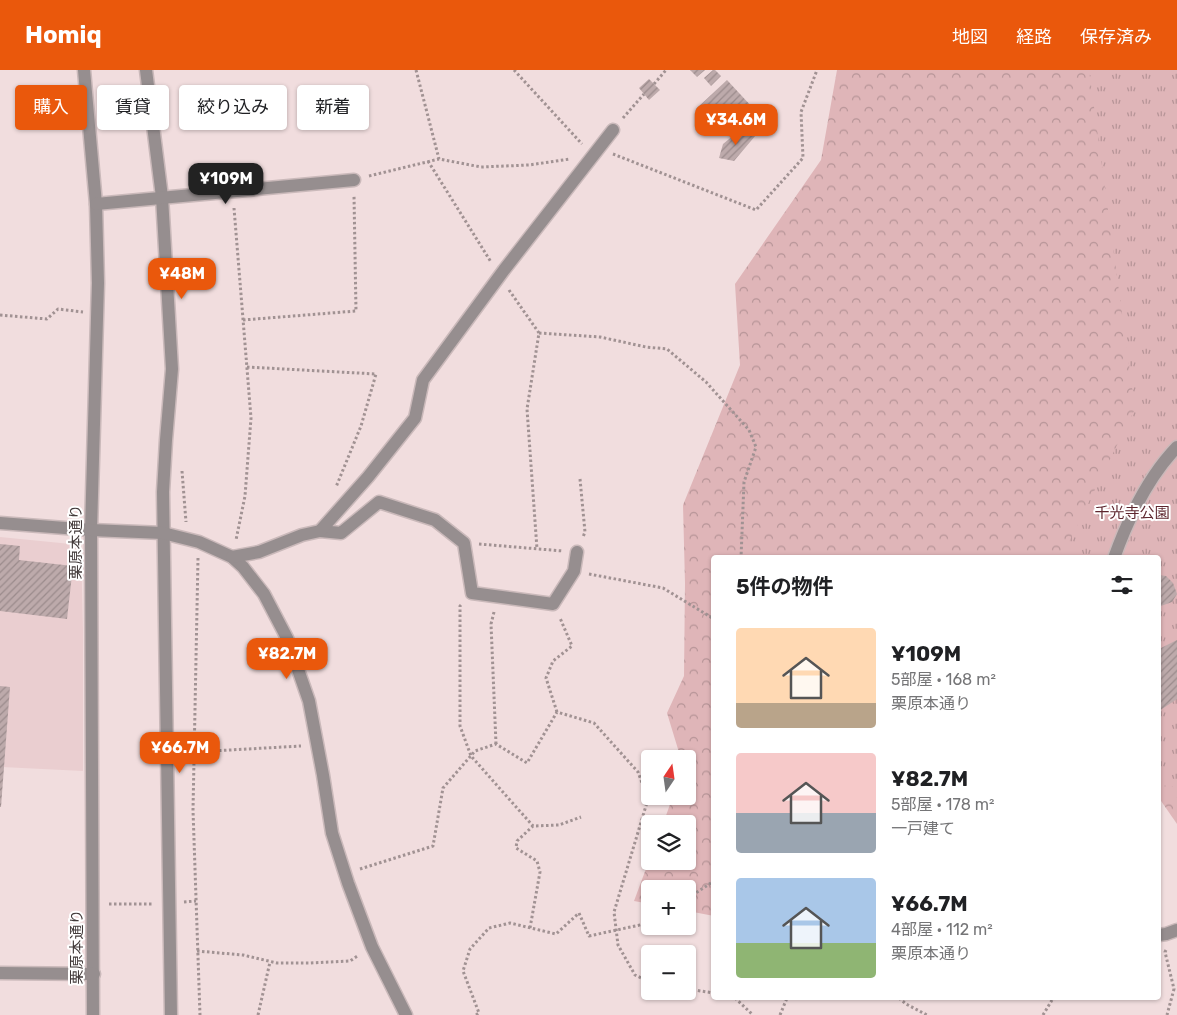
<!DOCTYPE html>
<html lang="ja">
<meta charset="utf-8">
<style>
:root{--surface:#fff;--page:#f6f6f6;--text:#202124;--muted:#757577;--accent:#ea580c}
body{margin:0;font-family:Rubik,"Noto Sans JP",sans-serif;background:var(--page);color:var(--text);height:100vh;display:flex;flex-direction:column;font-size:19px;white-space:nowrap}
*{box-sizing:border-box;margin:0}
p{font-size:16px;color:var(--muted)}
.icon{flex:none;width:28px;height:28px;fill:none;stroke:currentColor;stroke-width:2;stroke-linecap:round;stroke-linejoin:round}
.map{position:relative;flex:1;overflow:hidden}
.panel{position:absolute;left:711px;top:485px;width:450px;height:445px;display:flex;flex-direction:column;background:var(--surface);border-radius:5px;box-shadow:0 1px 4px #0004}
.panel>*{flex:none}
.hud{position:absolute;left:15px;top:15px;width:475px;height:45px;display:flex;gap:10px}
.needle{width:32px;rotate:13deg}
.tools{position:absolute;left:641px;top:680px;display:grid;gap:10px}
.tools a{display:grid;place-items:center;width:55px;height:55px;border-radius:5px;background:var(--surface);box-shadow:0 1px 4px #0004;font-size:25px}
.price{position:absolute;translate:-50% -42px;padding:0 11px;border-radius:10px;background:var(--accent);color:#fff;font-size:16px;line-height:32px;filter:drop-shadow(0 1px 2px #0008)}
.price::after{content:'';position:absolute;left:50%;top:30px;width:15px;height:11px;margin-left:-8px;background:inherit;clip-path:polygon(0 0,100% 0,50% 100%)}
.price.on{background:#222;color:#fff}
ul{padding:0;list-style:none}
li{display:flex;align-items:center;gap:15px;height:125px;padding:0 25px}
li span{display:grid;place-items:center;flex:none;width:140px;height:100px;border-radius:5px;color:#555}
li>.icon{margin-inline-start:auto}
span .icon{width:60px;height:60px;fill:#fffc;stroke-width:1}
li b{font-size:21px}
h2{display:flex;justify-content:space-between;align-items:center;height:60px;padding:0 25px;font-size:21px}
.tag{padding:0 18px;border-radius:5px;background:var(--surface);box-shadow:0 1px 4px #0004;font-size:18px;line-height:45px}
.tag.on{background:var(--accent);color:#fff}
header{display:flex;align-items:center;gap:30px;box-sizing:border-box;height:70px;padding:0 25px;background:var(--accent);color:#fff}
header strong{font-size:24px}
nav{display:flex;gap:28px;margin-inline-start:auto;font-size:18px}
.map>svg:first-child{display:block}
.built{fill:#eaced0}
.forest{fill:url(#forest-crowns)}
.park{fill:url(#park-tufts)}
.building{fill:url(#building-hatch)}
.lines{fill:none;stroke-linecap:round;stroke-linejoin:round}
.minor-casing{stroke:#cab9ba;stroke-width:15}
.path{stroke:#a19293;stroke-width:3;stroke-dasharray:2.5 2.5;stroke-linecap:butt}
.minor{stroke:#968e8f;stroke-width:12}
.labels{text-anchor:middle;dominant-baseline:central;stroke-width:4;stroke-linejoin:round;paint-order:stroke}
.park-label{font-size:15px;fill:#5e272f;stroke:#fff}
.street-label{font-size:15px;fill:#423a3a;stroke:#fff}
</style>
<header>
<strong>Homiq</strong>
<nav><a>地図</a><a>経路</a><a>保存済み</a></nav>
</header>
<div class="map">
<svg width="1177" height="945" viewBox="0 0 1177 945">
<defs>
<pattern id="forest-crowns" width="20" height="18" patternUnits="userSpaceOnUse" patternTransform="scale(1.25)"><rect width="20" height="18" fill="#dfb5b8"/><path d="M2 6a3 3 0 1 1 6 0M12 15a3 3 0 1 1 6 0" fill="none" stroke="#b69497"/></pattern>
<pattern id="park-tufts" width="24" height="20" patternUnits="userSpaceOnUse" patternTransform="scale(1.25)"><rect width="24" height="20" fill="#dfb5b8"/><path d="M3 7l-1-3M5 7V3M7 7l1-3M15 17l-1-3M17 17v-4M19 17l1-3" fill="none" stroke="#b69497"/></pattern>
<pattern id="building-hatch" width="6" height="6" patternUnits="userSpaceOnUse" patternTransform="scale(1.25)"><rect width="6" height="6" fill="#bdaaab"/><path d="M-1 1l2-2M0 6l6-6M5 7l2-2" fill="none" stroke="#9b8b8c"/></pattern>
</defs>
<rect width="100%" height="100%" fill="#f1ddde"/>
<polygon class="built" points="0,467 81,475 83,560 83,701 2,697 0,736"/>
<g class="forest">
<polygon points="837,0 1177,0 1177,266 1063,487 714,488 714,846 688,841 688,819 650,819 650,834 634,831 650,788 650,791 688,791 688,754 663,754 673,726 688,726 688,689 681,689 667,643 684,606 685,513 683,435 740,295 735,214 821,90"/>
<polygon points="1177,656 1177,754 1159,728 1159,666"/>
</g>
<polygon class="park" points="1089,0 1177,0 1177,717 1159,715 1159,488 1061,488 1135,339"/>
<g class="building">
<polygon points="690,0 705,0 697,7"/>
<polygon points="713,0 715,0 721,6 711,16 704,8"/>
<polygon points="649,9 660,20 649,30 639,18"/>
<polygon points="727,10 753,38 722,66 696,39"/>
<polygon points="748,59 756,65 734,91 719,88 723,74 734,65 739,69"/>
<polygon points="0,474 20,476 19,490 73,496 67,549 0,541"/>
<polygon points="1159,505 1166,506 1173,513 1177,524 1172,532 1161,536 1159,535"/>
<polygon points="1177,570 1177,629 1159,641 1159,579"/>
<polygon points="0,616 10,617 1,737 0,737"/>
</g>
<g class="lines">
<defs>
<g id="minor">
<polyline points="84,0 96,134 98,213 91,460 93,945"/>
<polyline points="146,0 162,127 172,299 166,370 163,422 171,945"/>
<polyline points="96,134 354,110"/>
<polyline points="0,453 91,460 163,463 199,472 232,487 243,497 264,524 287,568 309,631 323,705 332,763 348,813 372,877 406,945"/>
<polyline points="320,461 341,463 379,432 435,450 464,473 472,523 553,534 574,501 577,482"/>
<polyline points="232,487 259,482 302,465 320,461 368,407 415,348 423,310 504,200 613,60"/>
<path d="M1114,488c14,-39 34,-81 63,-111"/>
<polyline points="1159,865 1166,864 1177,860"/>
<polyline points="0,903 94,904"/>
</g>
</defs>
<use href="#minor" class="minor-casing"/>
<g class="path">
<polyline points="416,0 439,89"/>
<polyline points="514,0 582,74"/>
<polyline points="654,14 666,0"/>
<polyline points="623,48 644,24"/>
<polyline points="613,84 756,140 803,88 801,42 817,0"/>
<polyline points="428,91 491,192"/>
<polyline points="369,106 439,89 481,97 529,95 570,89"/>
<polyline points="234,138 251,348 245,426 236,470"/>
<polyline points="509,220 539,263 527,339 537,479"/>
<polyline points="0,245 47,249 58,239 83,242"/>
<polyline points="243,250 356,241 354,125"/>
<polyline points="539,263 600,267 646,277 667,279 706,312 749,360 756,377 744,412 741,488"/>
<polyline points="247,297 376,304 361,356 336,417"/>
<polyline points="182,401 186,452"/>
<polyline points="580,409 585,462 583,467"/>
<polyline points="479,474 563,481"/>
<polyline points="198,488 193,740 200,945"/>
<polyline points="589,504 663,518 714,549"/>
<polyline points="461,535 460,536 460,656 471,686 533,756"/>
<polyline points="494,542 491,554 496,674"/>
<polyline points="557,642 546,608 553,591 572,576 560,548"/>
<polyline points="194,682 301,676"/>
<polyline points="360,799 433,776 443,718 475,681 496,674 527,693 557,642 594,653 638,702 648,729 614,842 618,875 635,905 650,912"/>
<polyline points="688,828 714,811"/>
<polyline points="184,832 196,831"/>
<polyline points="109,834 153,834"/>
<polyline points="530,858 540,802 537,791 516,778 517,771 533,756 559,755 581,747"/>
<polyline points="1166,880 1165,882 1174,919 1167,945"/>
<polyline points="197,881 243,885 277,893 310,893 350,891 359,885"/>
<polyline points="688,919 714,923"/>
<polyline points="735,928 753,945"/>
<polyline points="899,928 906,934 927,945"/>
<polyline points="258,945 270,892"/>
<polyline points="476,945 479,943 463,901 470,879 489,858 510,853 556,864 579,843 589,866 649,853 650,851"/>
<polyline points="780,945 787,928"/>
<polyline points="1043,945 1052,930 1056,928"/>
</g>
<use href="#minor" class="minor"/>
</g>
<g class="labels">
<g class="park-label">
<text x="1132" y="443">千光寺公園</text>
</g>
<g class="street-label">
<text transform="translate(76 472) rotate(-90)">栗原本通り</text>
<text transform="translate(77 877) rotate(-90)">栗原本通り</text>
</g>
</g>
</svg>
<div class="tools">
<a><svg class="needle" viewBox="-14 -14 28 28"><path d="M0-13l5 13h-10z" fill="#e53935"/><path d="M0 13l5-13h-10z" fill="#757577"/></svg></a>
<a><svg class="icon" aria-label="layers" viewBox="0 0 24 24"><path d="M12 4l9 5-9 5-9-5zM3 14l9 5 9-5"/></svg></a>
<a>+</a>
<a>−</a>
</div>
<b class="price" style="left:736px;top:76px">¥34.6M</b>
<b class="price on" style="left:226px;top:135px">¥109M</b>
<b class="price" style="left:182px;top:230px">¥48M</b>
<b class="price" style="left:287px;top:610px">¥82.7M</b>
<b class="price" style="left:180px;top:704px">¥66.7M</b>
<div class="hud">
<a class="tag on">購入</a>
<a class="tag">賃貸</a>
<a class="tag">絞り込み</a>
<a class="tag">新着</a>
</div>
<section class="panel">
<h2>5件の物件<svg class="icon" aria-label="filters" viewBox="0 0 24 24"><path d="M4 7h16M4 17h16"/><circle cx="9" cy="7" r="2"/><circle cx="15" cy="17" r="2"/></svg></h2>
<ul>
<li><span style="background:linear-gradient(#ffd9b3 75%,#b9a48a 0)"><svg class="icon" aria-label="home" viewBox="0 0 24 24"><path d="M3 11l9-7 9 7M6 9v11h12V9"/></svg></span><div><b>¥109M</b><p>5部屋 · 168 m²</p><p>栗原本通り</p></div></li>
<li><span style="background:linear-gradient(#f6c9c9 60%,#9aa5b1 0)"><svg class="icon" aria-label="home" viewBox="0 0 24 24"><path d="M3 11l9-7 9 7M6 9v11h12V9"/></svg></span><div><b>¥82.7M</b><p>5部屋 · 178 m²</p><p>一戸建て</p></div></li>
<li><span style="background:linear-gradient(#a9c7e8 65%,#8fb573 0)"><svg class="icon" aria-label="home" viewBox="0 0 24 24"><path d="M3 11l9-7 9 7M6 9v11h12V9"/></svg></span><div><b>¥66.7M</b><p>4部屋 · 112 m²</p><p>栗原本通り</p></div></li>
</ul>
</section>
</div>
